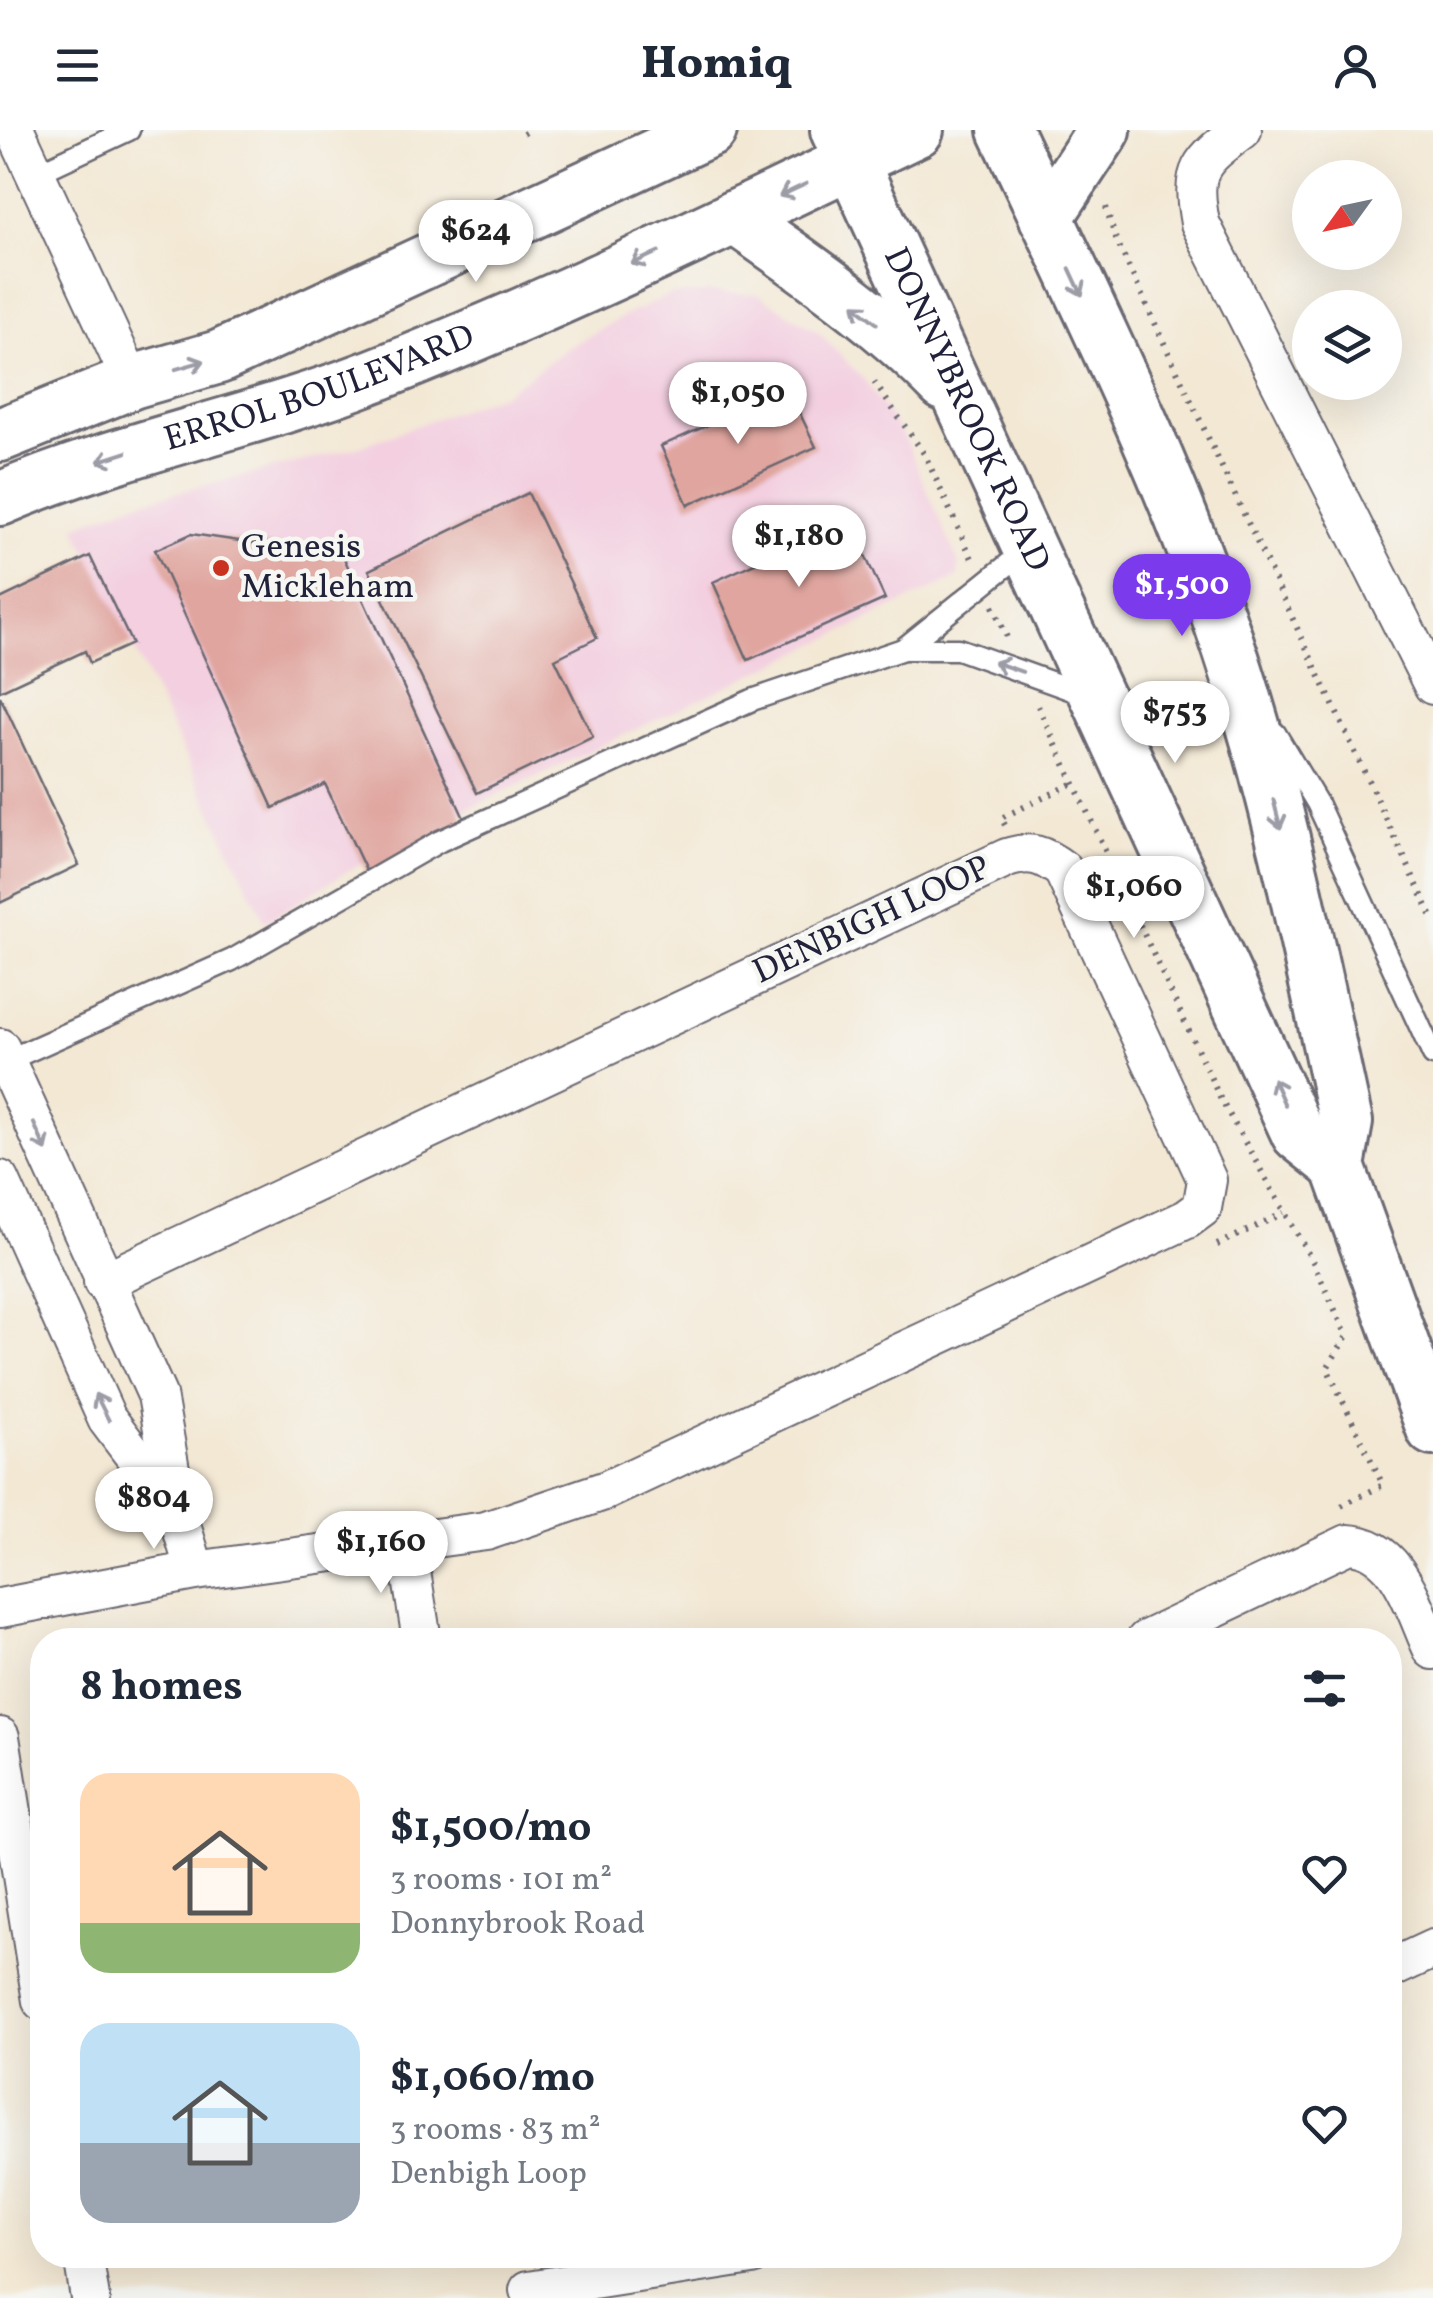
<!DOCTYPE html>
<meta charset="utf-8">
<style>
:root{--surface:#fff;--page:#f6f6f7;--text:#1f2937;--muted:#747a83;--accent:#7c3aed}
body{margin:0;font-family:Vollkorn,serif;background:var(--page);color:var(--text);height:100vh;display:flex;flex-direction:column;font-size:38px;white-space:nowrap}
*{box-sizing:border-box;margin:0}
p{font-size:32px;color:var(--muted)}
.icon{flex:none;width:55px;height:55px;fill:none;stroke:currentColor;stroke-width:2;stroke-linecap:round;stroke-linejoin:round}
.map{position:relative;flex:1;overflow:hidden}
.panel{position:absolute;left:30px;top:1498px;width:1372px;height:640px;display:flex;flex-direction:column;background:var(--surface);border-radius:40px;box-shadow:0 10px 40px #0002}
.panel>*{flex:none}
.needle{width:65px;rotate:237deg}
.controls{position:absolute;left:1292px;top:30px;display:grid;gap:20px}
.controls a{display:grid;place-items:center;width:110px;height:110px;border-radius:50%;background:var(--surface);box-shadow:0 10px 40px #0002;font-size:50px}
.price{position:absolute;translate:-50% -85px;padding:0 22px;border-radius:35px;background:#fff;color:#222;font-size:32px;line-height:65px;filter:drop-shadow(0 2px 5px #0008)}
.price::after{content:'';position:absolute;left:50%;top:60px;width:30px;height:22px;margin-left:-15px;background:inherit;clip-path:polygon(0 0,100% 0,50% 100%)}
.price.current{background:var(--accent);color:#fff}
ul{padding:0;list-style:none}
li{display:flex;align-items:center;gap:30px;height:250px;padding:0 50px}
li span{display:grid;place-items:center;flex:none;width:280px;height:200px;border-radius:30px;color:#555}
li>.icon{margin-inline-start:auto}
span .icon{width:120px;height:120px;fill:#fffc;stroke-width:1}
li b{font-size:42px}
h2{display:flex;justify-content:space-between;align-items:center;height:120px;padding:0 50px;font-size:42px}
header{display:flex;justify-content:space-between;align-items:center;height:130px;padding:0 50px;background:var(--surface);font-size:45px;font-weight:800}
.map>svg:first-child{display:block}
.built{fill:#f3cfe0}
.building{fill:#e0a59f}
.lines{fill:none;stroke-linecap:round;stroke-linejoin:round}
.lane-casing{stroke:#6b6771;stroke-width:25}
.street-casing{stroke:#6b6771;stroke-width:42}
.secondary-casing{stroke:#6b6771;stroke-width:58}
.path{stroke:#6b6771;stroke-width:6;stroke-dasharray:2.5 8;stroke-linecap:butt}
.lane{stroke:#fff;stroke-width:20}
.street{stroke:#fff;stroke-width:38}
.secondary{stroke:#fff;stroke-width:52}
.oneway{stroke:#9c9ca7}
.poi-dot{fill:#c8321e;stroke:#f6f6f2;stroke-width:4}
.labels{text-anchor:middle;dominant-baseline:central;stroke-width:9;stroke-linejoin:round;paint-order:stroke}
.street-label{font-size:35px;fill:#22223b;stroke:#f6f6f2}
.poi-label{font-size:35px;fill:#22223b;stroke:#f6f6f2;text-anchor:start}
</style>
<header><svg class="icon" aria-label="menu" viewBox="0 0 24 24"><path d="M4 6h16M4 12h16M4 18h16"/></svg>Homiq<svg class="icon" aria-label="person" viewBox="0 0 24 24"><circle cx="12" cy="8" r="4"/><path d="M4 21q1-7 8-7t8 7"/></svg></header>
<div class="map">
<svg width="1433" height="2168" viewBox="0 0 1433 2168">
<rect width="100%" height="100%" fill="#f6f6f2"/>
<filter id="ink" filterUnits="userSpaceOnUse"><feTurbulence type="fractalNoise" baseFrequency=".01" numOctaves="2"/><feDisplacementMap in="SourceGraphic" scale="20" xChannelSelector="R" yChannelSelector="G"/><feConvolveMatrix kernelMatrix="1 2 1 2 8 2 1 2 1" color-interpolation-filters="sRGB"/></filter>
<filter id="wash" filterUnits="userSpaceOnUse"><feTurbulence type="fractalNoise" baseFrequency=".0048" numOctaves="4" result="noise"/><feDisplacementMap in="SourceGraphic" scale="40" xChannelSelector="R" yChannelSelector="G"/><feGaussianBlur stdDeviation="2.25" result="paint"/><feColorMatrix in="noise" values="0 0 0 0 0 0 0 0 0 0 0 0 0 0 0 0 0 1.4 0 .05"/><feComposite in="paint" operator="in"/></filter>
<g filter="url(#wash)">
<rect width="100%" height="100%" fill="#f3e8d4"/>
<polygon class="built" points="711,162 758,164 818,202 865,251 905,309 959,434 958,447 385,718 265,792 75,396 135,373 355,318 505,263 569,217 626,185 670,165"/>
<g id="blocks">
<g class="building">
<polygon points="788,259 816,317 688,375 661,316"/>
<polygon points="528,363 597,508 555,529 593,607 477,663 369,440"/>
<polygon points="849,390 885,469 748,530 713,452"/>
<polygon points="191,404 343,426 468,697 369,747 325,654 273,678 155,420"/>
<polygon points="90,426 132,514 90,533 85,521 0,561 0,469"/>
<polygon points="0,566 79,735 0,773"/>
</g>
</g>
</g>
<g filter="url(#ink)">
<use href="#blocks" fill-opacity="0" stroke="#6b6771" stroke-width="2.5"/>
<g class="lines">
<defs>
<g id="lane">
<polyline points="35,44 129,0"/>
<polyline points="903,519 1026,420"/>
<polyline points="1275,603 1317,673 1433,925"/>
<polyline points="6,931 232,830 440,711 752,570 903,519 958,519 1089,566"/>
</g>
<g id="street">
<polyline points="15,0 132,252"/>
<path d="M1242,0c-43,32 -52,39 -42,93l233,462"/>
<polyline points="0,918 157,1265 178,1385 195,1441"/>
<polyline points="0,1050 107,1289 174,1378"/>
<polyline points="406,1411 422,1510"/>
<path d="M0,1478l195,-37 291,-40 121,-41 580,-271 15,-11 5,-28 -144,-310c-20,-15 -32,-20 -56,-12l-904,424"/>
<path d="M1146,1510l202,-96c52,2 66,66 85,106"/>
<polyline points="0,1607 42,1871"/>
<polyline points="1390,1839 1433,1819"/>
<polyline points="83,2125 90,2168"/>
<polyline points="529,2160 752,2125"/>
</g>
<g id="secondary">
<path id="s1" d="M837,0l461,1004 40,32"/>
<path d="M1005,0c84,178 173,355 232,543 47,147 76,299 109,449l-8,44 95,263"/>
<path d="M734,87c73,51 148,103 210,167"/>
<polyline points="1046,88 1104,0"/>
<polyline points="0,305 132,252 219,227 710,0"/>
<path id="s2" d="M0,369c121,-52 251,-76 373,-123 185,-72 365,-160 544,-246"/>
</g>
</defs>
<use href="#lane" class="lane-casing"/>
<use href="#street" class="street-casing"/>
<use href="#secondary" class="secondary-casing"/>
<g class="path">
<polyline points="523,4 530,0"/>
<polyline points="1106,77 1115,107 1178,243 1433,789"/>
<polyline points="874,252 925,325 974,433"/>
<polyline points="993,476 1008,510"/>
<polyline points="1038,576 1221,970 1313,1132 1347,1206 1327,1238 1383,1355 1335,1379"/>
<polyline points="1005,695 1001,688 1074,653"/>
<polyline points="1217,1115 1284,1083"/>
</g>
<use href="#lane" class="lane"/>
<use href="#street" class="street"/>
<use href="#secondary" class="secondary"/>
</g>
<defs><path id="oneway-shaft" d="M-6 0H5M1.5-3L5.5 0L1.5 3" fill="none" stroke-width="1.6" stroke-linecap="round" stroke-linejoin="round" transform="scale(2.5)"/></defs>
<g class="oneway">
<use href="#oneway-shaft" transform="translate(793 60) rotate(155)"/>
<use href="#oneway-shaft" transform="translate(645 128) rotate(155)"/>
<use href="#oneway-shaft" transform="translate(1076 152) rotate(65)"/>
<use href="#oneway-shaft" transform="translate(865 184) rotate(-141)"/>
<use href="#oneway-shaft" transform="translate(190 235) rotate(-16)"/>
<use href="#oneway-shaft" transform="translate(112 327) rotate(162)"/>
<use href="#oneway-shaft" transform="translate(1008 537) rotate(-161)"/>
<use href="#oneway-shaft" transform="translate(1277 684) rotate(76)"/>
<use href="#oneway-shaft" transform="translate(1279 962) rotate(-114)"/>
<use href="#oneway-shaft" transform="translate(40 1007) rotate(66)"/>
<use href="#oneway-shaft" transform="translate(102 1277) rotate(-117)"/>
</g>
</g>
<circle class="poi-dot" cx="221" cy="438" r="10"/>
<g class="labels">
<g class="street-label">
<text stroke="none"><textPath href="#s2" startOffset="338">ERROL BOULEVARD</textPath></text>
<text stroke="none"><textPath href="#s1" startOffset="308">DONNYBROOK ROAD</textPath></text>
<text transform="translate(872 791) rotate(-25)">DENBIGH LOOP</text>
</g>
<g class="poi-label">
<text x="241" y="418">Genesis<tspan x="241" dy="40">Mickleham</tspan></text>
</g>
</g>
</svg>
<div class="controls">
<a><svg class="needle" viewBox="-14 -14 28 28"><path d="M0-13l5 13h-10z" fill="#e53935"/><path d="M0 13l5-13h-10z" fill="#747a83"/></svg></a>
<a><svg class="icon" aria-label="layers" viewBox="0 0 24 24"><path d="M12 4l9 5-9 5-9-5zM3 14l9 5 9-5"/></svg></a>
</div>
<b class="price" style="left:476px;top:155px">$624</b>
<b class="price" style="left:738px;top:317px">$1,050</b>
<b class="price" style="left:799px;top:460px">$1,180</b>
<b class="price current" style="left:1182px;top:509px">$1,500</b>
<b class="price" style="left:1175px;top:636px">$753</b>
<b class="price" style="left:1134px;top:811px">$1,060</b>
<b class="price" style="left:154px;top:1422px">$804</b>
<b class="price" style="left:381px;top:1466px">$1,160</b>
<section class="panel">
<h2>8 homes<svg class="icon" aria-label="filters" viewBox="0 0 24 24"><path d="M4 7h16M4 17h16"/><circle cx="9" cy="7" r="2"/><circle cx="15" cy="17" r="2"/></svg></h2>
<ul>
<li><span style="background:linear-gradient(#ffd9b3 75%,#8fb573 0)"><svg class="icon" aria-label="home" viewBox="0 0 24 24"><path d="M3 11l9-7 9 7M6 9v11h12V9"/></svg></span><div><b>$1,500/mo</b><p>3 rooms · 101 m²</p><p>Donnybrook Road</p></div><svg class="icon" aria-label="heart" viewBox="0 0 24 24"><path d="M12 20l-8-8c-3-5 5-10 8-4 3-6 11-1 8 4z"/></svg></li>
<li><span style="background:linear-gradient(#bfe0f5 60%,#9aa5b1 0)"><svg class="icon" aria-label="home" viewBox="0 0 24 24"><path d="M3 11l9-7 9 7M6 9v11h12V9"/></svg></span><div><b>$1,060/mo</b><p>3 rooms · 83 m²</p><p>Denbigh Loop</p></div><svg class="icon" aria-label="heart" viewBox="0 0 24 24"><path d="M12 20l-8-8c-3-5 5-10 8-4 3-6 11-1 8 4z"/></svg></li>
</ul>
</section>
</div>
